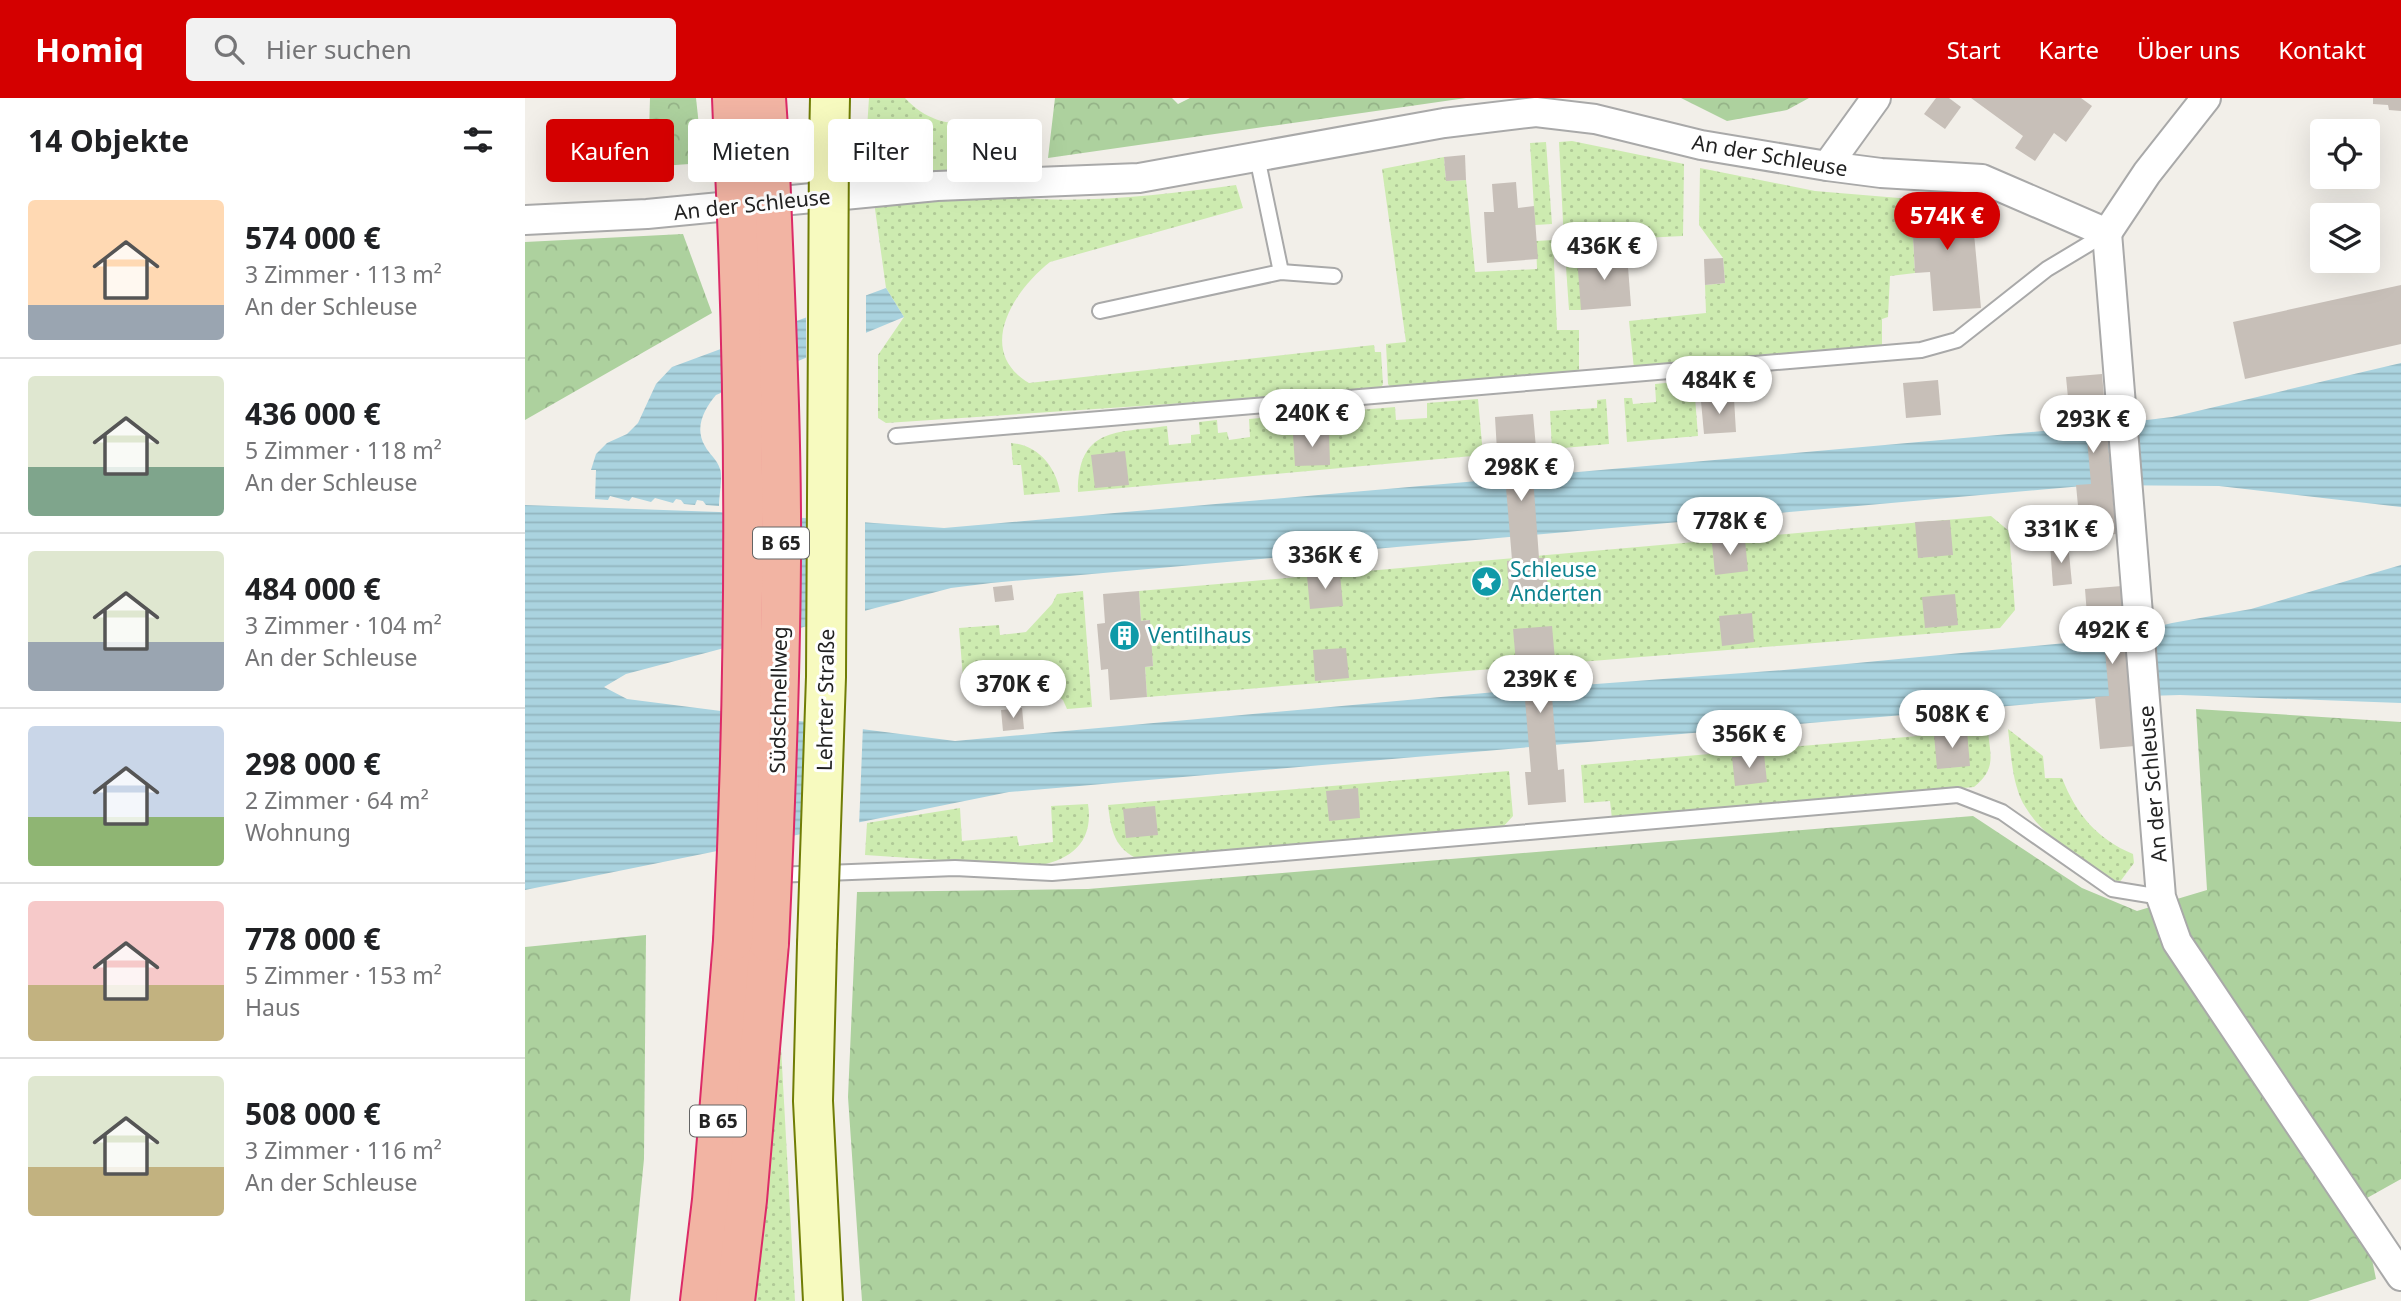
<!DOCTYPE html>
<html lang="de">
<meta charset="utf-8">
<style>
:root{--surface:#fff;--page:#f2f2f2;--text:#202124;--muted:#757577;--line:#e0e0e0;--accent:#d40000}
body{margin:0;font-family:"Noto Sans",sans-serif;background:var(--page);color:var(--text);height:100vh;display:flex;flex-direction:column;font-size:26px;white-space:nowrap}
*{box-sizing:border-box;margin:0}
p{font-size:23px;color:var(--muted)}
.icon{flex:none;width:38px;height:38px;fill:none;stroke:currentColor;stroke-width:2;stroke-linecap:round;stroke-linejoin:round}
.map{position:relative;flex:1;overflow:hidden}
.sheet{display:flex;flex-direction:column;background:var(--surface);width:525px}
.sheet>*{flex:none}
.guide{position:absolute;left:21px;top:21px;width:665px;height:63px;display:flex;gap:14px}
.buttons{position:absolute;left:1785px;top:21px;display:grid;gap:14px}
.buttons a{display:grid;place-items:center;width:70px;height:70px;border-radius:7px;background:var(--surface);box-shadow:0 7px 28px #0002;font-size:35px}
.price{position:absolute;translate:-50% -60px;padding:0 16px;border-radius:24px;background:#fff;color:#222;font-size:23px;line-height:46px;filter:drop-shadow(0 2px 4px #0008)}
.price::after{content:'';position:absolute;left:50%;top:42px;width:21px;height:16px;margin-left:-10px;background:inherit;clip-path:polygon(0 0,100% 0,50% 100%)}
.price.current{background:var(--accent);color:#fff}
ul{padding:0;list-style:none}
li{display:flex;align-items:center;gap:21px;height:175px;padding:0 28px}
li+li{border-top:2px solid var(--line)}
li span{display:grid;place-items:center;flex:none;width:196px;height:140px;border-radius:7px;color:#555}
li>.icon{margin-inline-start:auto}
span .icon{width:84px;height:84px;fill:#fffc;stroke-width:1}
li b{font-size:30px}
h2{display:flex;justify-content:space-between;align-items:center;height:84px;padding:0 28px;font-size:30px}
.pill{padding:0 24px;border-radius:7px;background:var(--surface);box-shadow:0 7px 28px #0002;font-size:24px;line-height:63px}
.pill.current{background:var(--accent);color:#fff}
header{display:flex;align-items:center;gap:42px;box-sizing:border-box;height:98px;padding:0 35px;background:var(--accent);color:#fff}
header strong{font-size:33px}
nav{display:flex;gap:38px;margin-inline-start:auto;font-size:24px}
.search{width:490px;height:63px;background:var(--page);display:flex;align-items:center;gap:18px;box-sizing:border-box;padding:0 24px;border-radius:7px;color:var(--muted);font-size:26px}
main{display:flex;flex:1;min-height:0}
.map>svg:first-child{display:block}
.grass{fill:url(#grass-dots)}
.forest{fill:url(#forest-crowns)}
.water{fill:url(#water-rules)}
.pier{fill:#f2efe9}
.building{fill:#c7bfb8}
.lines{fill:none;stroke-linecap:round;stroke-linejoin:round}
.service-casing{stroke:#a9a9a9;stroke-width:18}
.minor-casing{stroke:#a9a9a9;stroke-width:32}
.secondary-casing{stroke:#707d05;stroke-width:42}
.trunk-casing{stroke:#dc2a67;stroke-width:42}
.service{stroke:#fff;stroke-width:14}
.minor{stroke:#fff;stroke-width:28}
.secondary{stroke:#f7fabf;stroke-width:38}
.trunk{stroke:#f2b4a3;stroke-width:38}
.secondary-bridge-casing{stroke:#707d05;stroke-width:42;stroke-linecap:butt}
.trunk-bridge-casing{stroke:#dc2a67;stroke-width:42;stroke-linecap:butt}
.secondary-bridge{stroke:#f7fabf;stroke-width:38}
.trunk-bridge{stroke:#f2b4a3;stroke-width:38}
.labels{text-anchor:middle;dominant-baseline:central;stroke-width:6;stroke-linejoin:round;paint-order:stroke}
.shield{fill:#fff;stroke:#646464;stroke-width:2}
.shield-label{font-size:19px;font-weight:bold;fill:#222}
.street-label{font-size:21px;fill:#222;stroke:#fff}
.culture-label{font-size:21px;fill:#0d838f;stroke:#fff;text-anchor:start}
</style>
<header>
<strong>Homiq</strong>
<div class="search"><svg class="icon" aria-label="search" viewBox="0 0 24 24"><circle cx="10" cy="10" r="6"/><path d="M15 15l6 6"/></svg>Hier suchen</div>
<nav><a>Start</a><a>Karte</a><a>Über uns</a><a>Kontakt</a></nav>
</header>
<main>
<section class="sheet">
<h2>14 Objekte<svg class="icon" aria-label="filters" viewBox="0 0 24 24"><path d="M4 7h16M4 17h16"/><circle cx="9" cy="7" r="2"/><circle cx="15" cy="17" r="2"/></svg></h2>
<ul>
<li><span style="background:linear-gradient(#ffd9b3 75%,#9aa5b1 0)"><svg class="icon" aria-label="home" viewBox="0 0 24 24"><path d="M3 11l9-7 9 7M6 9v11h12V9"/></svg></span><div><b>574 000 €</b><p>3 Zimmer · 113 m²</p><p>An der Schleuse</p></div></li>
<li><span style="background:linear-gradient(#dfe7d0 65%,#7fa58c 0)"><svg class="icon" aria-label="home" viewBox="0 0 24 24"><path d="M3 11l9-7 9 7M6 9v11h12V9"/></svg></span><div><b>436 000 €</b><p>5 Zimmer · 118 m²</p><p>An der Schleuse</p></div></li>
<li><span style="background:linear-gradient(#dfe7d0 65%,#9aa5b1 0)"><svg class="icon" aria-label="home" viewBox="0 0 24 24"><path d="M3 11l9-7 9 7M6 9v11h12V9"/></svg></span><div><b>484 000 €</b><p>3 Zimmer · 104 m²</p><p>An der Schleuse</p></div></li>
<li><span style="background:linear-gradient(#c9d6e8 65%,#8fb573 0)"><svg class="icon" aria-label="home" viewBox="0 0 24 24"><path d="M3 11l9-7 9 7M6 9v11h12V9"/></svg></span><div><b>298 000 €</b><p>2 Zimmer · 64 m²</p><p>Wohnung</p></div></li>
<li><span style="background:linear-gradient(#f6c9c9 60%,#c2b280 0)"><svg class="icon" aria-label="home" viewBox="0 0 24 24"><path d="M3 11l9-7 9 7M6 9v11h12V9"/></svg></span><div><b>778 000 €</b><p>5 Zimmer · 153 m²</p><p>Haus</p></div></li>
<li><span style="background:linear-gradient(#dfe7d0 65%,#c2b280 0)"><svg class="icon" aria-label="home" viewBox="0 0 24 24"><path d="M3 11l9-7 9 7M6 9v11h12V9"/></svg></span><div><b>508 000 €</b><p>3 Zimmer · 116 m²</p><p>An der Schleuse</p></div></li>
</ul>
</section>
<div class="map">
<svg width="1876" height="1203" viewBox="0 0 1876 1203">
<defs>
<pattern id="grass-dots" width="8" height="8" patternUnits="userSpaceOnUse" patternTransform="scale(1.75)"><rect width="8" height="8" fill="#cdebb0"/><path d="M2 2h.1M6 6h.1" fill="none" stroke="#b0c997" stroke-width="1.8" stroke-linecap="round"/></pattern>
<pattern id="forest-crowns" width="20" height="18" patternUnits="userSpaceOnUse" patternTransform="scale(1.75)"><rect width="20" height="18" fill="#add19e"/><path d="M2 6a3 3 0 1 1 6 0M12 15a3 3 0 1 1 6 0" fill="none" stroke="#95b388"/></pattern>
<pattern id="water-rules" width="6" height="5" patternUnits="userSpaceOnUse" patternTransform="scale(1.75)"><rect width="6" height="5" fill="#aad3df"/><path d="M0 2.5h6" fill="none" stroke="#92b5bf"/></pattern>
</defs>
<rect width="100%" height="100%" fill="#f2efe9"/>
<g class="grass">
<path d="M344,0h36c32,34 63,25 106,25l-14,73c81,9 158,0 239,-11l7,23 -193,54c-37,29 -75,89 -21,121l345,-38 1,7h6l2,32 -3,6 -494,33 -8,-5v-63l26,-38 -18,-29 -20,-144z"/>
<polygon points="1047,43 1159,66 1158,138 1039,144 1034,44"/>
<polygon points="1021,44 1027,126 1010,127 1005,45"/>
<polygon points="919,59 921,83 941,82 950,174 1012,171 1011,143 1028,142 1032,232 1054,232 1054,275 867,291 863,286 861,246 881,244 857,71"/>
<polygon points="1175,70 1290,93 1386,101 1390,175 1365,178 1363,219 1357,221 1357,252 1109,271 1104,223 1181,215 1180,187 1200,185 1198,160 1174,127"/>
<polygon points="1071,152 1056,212 1044,212 1040,154"/>
<polygon points="1210,278 1211,295 1170,299 1173,338 1102,344 1099,300 1107,300 1108,306 1131,304 1130,286"/>
<path d="M953,301l5,56 -405,37c0,-65 38,-59 89,-66l2,19 22,-2v-8l9,-1 -1,-12 18,-2 1,13 9,-1 2,8 21,-3 -1,-18 146,-12 1,13 31,-2v-15z"/>
<polygon points="1081,301 1084,346 1027,351 1025,313 1072,310 1072,302"/>
<path d="M486,345c27,2 45,24 49,49l-36,3 -3,-30h-8z"/>
<polygon points="1466,418 1484,433 1490,512 1475,530 622,599 620,569 628,568 624,522 616,523 614,493"/>
<polygon points="558,493 567,609 542,611 538,602 506,577 478,580 479,590 439,593 434,530 474,527 475,537 501,534 527,506 532,496"/>
<path d="M1483,631l35,27 2,22h17c14,36 35,61 71,76l1,9 -15,20c-32,-21 -73,-42 -93,-75 -14,-21 -15,-55 -18,-79z"/>
<path d="M1463,632c2,26 9,38 -14,57l-362,32 -2,-18 -26,2 -3,-38z"/>
<path d="M984,673l4,45 -11,12 -362,32c-26,-11 -29,-30 -32,-55z"/>
<path d="M563,706c6,39 -18,57 -54,62l-169,-11 2,-32 93,-15 2,33 55,-5 2,10 34,-4 -2,-36z"/>
<polygon points="255,931 270,1203 227,1203"/>
</g>
<g class="forest">
<polygon points="125,0 171,0 178,65 123,69"/>
<polygon points="530,0 647,0 653,6 665,0 941,0 523,60"/>
<polygon points="1156,0 1284,0 1262,12 1202,23"/>
<polygon points="158,136 187,215 0,322 0,144"/>
<polygon points="1671,611 1876,624 1876,1081 1817,1114 1847,1161 1851,1181 1783,1203 337,1203 323,999 332,794 563,791 1448,718 1557,790 1612,813 1682,792"/>
<polygon points="121,837 119,1061 105,1203 0,1203 0,849"/>
</g>
<g class="water">
<path d="M361,190l18,29 -188,78c-12,14 -22,33 -11,51 4,8 12,13 15,23 3,7 -1,26 -1,37l-13,-1 -3,-4 -6,-1 -2,5 -11,-1 -3,-4 -5,-1 -3,4 -18,-5 -4,4 -19,-5 -3,4 -19,-5 -2,4 -13,-1 1,-29h-5l5,-16 11,-11 20,-9 11,-11 18,-39 16,-17z"/>
<polygon points="1876,265 1876,409 1694,388 1569,387 466,485 426,490 101,576 79,589 102,601 430,643 1004,591 1259,572 1582,541 1647,525 1726,511 1876,467 1876,605 1655,597 1586,599 484,694 0,792 0,407 194,414 419,430 1564,329 1647,319"/>
</g>
<g class="pier">
<polygon points="341,193 341,238 281,263 281,215"/>
<polygon points="282,417 340,421 340,517 282,532"/>
<polygon points="282,620 338,627 334,729 280,741"/>
</g>
<g class="building">
<polygon points="1411,0 1424,0 1436,9 1420,31 1399,16"/>
<polygon points="1446,0 1556,0 1567,8 1541,44 1529,35 1510,63 1490,50 1498,38"/>
<polygon points="1848,0 1876,0 1876,13 1864,12 1863,7 1848,6"/>
<polygon points="940,57 941,82 921,83 919,59"/>
<polygon points="991,84 993,110 1009,108 1013,161 962,165 959,114 969,114 967,86"/>
<polygon points="1386,101 1446,104 1456,210 1408,213 1405,174 1390,175"/>
<polygon points="1102,156 1106,208 1056,212 1052,159"/>
<polygon points="1198,160 1200,185 1180,187 1179,161"/>
<polygon points="1876,187 1876,246 1720,281 1708,224"/>
<polygon points="1577,276 1591,436 1556,439 1551,387 1566,386 1561,329 1546,331 1541,279"/>
<polygon points="1413,282 1416,317 1381,320 1378,285"/>
<polygon points="1209,301 1211,334 1179,336 1176,303"/>
<polygon points="1008,316 1011,350 1006,351 1014,460 1020,460 1023,492 984,495 982,463 987,462 978,353 972,353 970,319"/>
<polygon points="804,335 805,367 770,368 768,336"/>
<polygon points="600,353 604,387 570,390 566,357"/>
<polygon points="1425,422 1428,457 1393,460 1390,424"/>
<polygon points="1220,442 1223,473 1190,477 1187,445"/>
<polygon points="1543,445 1547,486 1528,488 1525,447"/>
<polygon points="815,476 818,508 785,511 782,478"/>
<polygon points="487,487 489,502 470,504 468,489"/>
<polygon points="1597,488 1610,648 1575,651 1570,599 1584,598 1579,542 1564,543 1560,491"/>
<polygon points="614,493 616,523 625,522 628,568 620,569 622,599 585,602 583,571 576,572 572,526 580,525 578,496"/>
<polygon points="1430,496 1433,527 1400,530 1397,499"/>
<polygon points="1227,515 1229,544 1197,548 1194,518"/>
<polygon points="1027,528 1030,562 1024,562 1033,672 1039,671 1041,704 1003,707 1000,674 1006,674 997,565 991,565 988,531"/>
<polygon points="821,550 824,580 790,583 788,552"/>
<polygon points="497,610 499,631 478,633 476,612"/>
<polygon points="1442,633 1445,668 1412,671 1409,636"/>
<polygon points="1239,656 1242,684 1210,688 1207,659"/>
<polygon points="833,690 835,720 804,723 801,693"/>
<polygon points="630,708 633,737 601,740 598,711"/>
</g>
<g class="lines">
<defs>
<g id="service">
<polyline points="732,59 756,174"/>
<polyline points="575,213 756,174 809,178"/>
<polyline points="371,338 1396,252 1432,242 1522,171 1582,135"/>
<polyline points="249,777 430,770 527,775 1433,697 1477,714 1587,791 1636,799"/>
</g>
<g id="minor">
<polyline points="1302,68 1351,0"/>
<polyline points="0,122 122,116 412,88 614,80 919,25 1011,14 1070,21 1176,47 1302,68 1356,75 1457,81 1582,135"/>
<polyline points="1582,135 1636,799 1652,844 1876,1178"/>
<polyline points="1582,135 1622,75 1681,0"/>
</g>
<g id="secondary">
<polyline points="304,48 305,0"/>
<polyline points="292,846 288,1003 298,1203"/>
</g>
<g id="trunk">
<polyline points="207,0 209,51"/>
<polyline points="241,0 244,45"/>
<polyline points="175,1203 187,1102 208,843"/>
<polyline points="210,1203 222,1102 244,845"/>
</g>
</defs>
<use href="#service" class="service-casing"/>
<use href="#minor" class="minor-casing"/>
<use href="#secondary" class="secondary-casing"/>
<use href="#trunk" class="trunk-casing"/>
<use href="#service" class="service"/>
<use href="#minor" class="minor"/>
<use href="#secondary" class="secondary"/>
<use href="#trunk" class="trunk"/>
<defs>
<polyline id="secondary-bridge" points="292,846 301,579 304,48"/>
<g id="trunk-bridge">
<path d="M244,45c5,139 13,279 12,418 -1,127 -6,254 -12,382"/>
<path d="M208,843c13,-264 14,-528 1,-792"/>
</g>
</defs>
<use href="#secondary-bridge" class="secondary-bridge-casing"/>
<use href="#trunk-bridge" class="trunk-bridge-casing"/>
<use href="#secondary-bridge" class="secondary-bridge"/>
<use href="#trunk-bridge" class="trunk-bridge"/>
</g>
<defs>
<symbol id="sight-disc" viewBox="-11 -11 22 22"><circle r="9.5" fill="#0f9aa8" stroke="#fff"/><path d="M0-6L1.8-2.2L6-1.7L2.9 1.2L3.7 5.4L0 3.3L-3.7 5.4L-2.9 1.2L-6-1.7L-1.8-2.2Z" fill="#fff"/></symbol>
<symbol id="building-disc" viewBox="-11 -11 22 22"><circle r="9.5" fill="#0f9aa8" stroke="#fff"/><path d="M-4-6H4V6H1V3H-1V6H-4ZM-2.5-4.3h1.7v1.8h-1.7ZM.8-4.3h1.7v1.8H.8ZM-2.5-1h1.7V.8h-1.7ZM.8-1h1.7V.8H.8Z" fill="#fff"/></symbol>
</defs>
<g fill-rule="evenodd">
<use href="#sight-disc" x="944" y="466" width="35" height="35"/>
<use href="#building-disc" x="582" y="520" width="35" height="35"/>
</g>
<g class="labels">
<g class="shield">
<rect x="228" y="429.5" width="56" height="31" rx="5"/>
<rect x="165" y="1007.5" width="56" height="31" rx="5"/>
</g>
<g class="shield-label">
<text x="256" y="445">B 65</text>
<text x="193" y="1023">B 65</text>
</g>
<g class="street-label">
<text transform="translate(1245 57) rotate(10)">An der Schleuse</text>
<text transform="translate(227 106) rotate(-6)">An der Schleuse</text>
<text transform="translate(253 602) rotate(-89)">Südschnellweg</text>
<text transform="translate(300 602) rotate(-89)">Lehrter Straße</text>
<text transform="translate(1627 686) rotate(-95)">An der Schleuse</text>
</g>
<g class="culture-label">
<text x="985" y="471">Schleuse<tspan x="985" dy="24">Anderten</tspan></text>
<text x="623" y="537">Ventilhaus</text>
</g>
</g>
</svg>
<div class="buttons">
<a><svg class="icon" aria-label="locate" viewBox="0 0 24 24"><circle cx="12" cy="12" r="6"/><path d="M12 2v4M12 18v4M2 12h4M18 12h4"/></svg></a>
<a><svg class="icon" aria-label="layers" viewBox="0 0 24 24"><path d="M12 4l9 5-9 5-9-5zM3 14l9 5 9-5"/></svg></a>
</div>
<b class="price current" style="left:1422px;top:154px">574K €</b>
<b class="price" style="left:1079px;top:184px">436K €</b>
<b class="price" style="left:1194px;top:318px">484K €</b>
<b class="price" style="left:787px;top:351px">240K €</b>
<b class="price" style="left:1568px;top:357px">293K €</b>
<b class="price" style="left:996px;top:405px">298K €</b>
<b class="price" style="left:1205px;top:459px">778K €</b>
<b class="price" style="left:1536px;top:467px">331K €</b>
<b class="price" style="left:800px;top:493px">336K €</b>
<b class="price" style="left:1587px;top:568px">492K €</b>
<b class="price" style="left:1015px;top:617px">239K €</b>
<b class="price" style="left:488px;top:622px">370K €</b>
<b class="price" style="left:1427px;top:652px">508K €</b>
<b class="price" style="left:1224px;top:672px">356K €</b>
<div class="guide">
<a class="pill current">Kaufen</a>
<a class="pill">Mieten</a>
<a class="pill">Filter</a>
<a class="pill">Neu</a>
</div>
</div>
</main>
